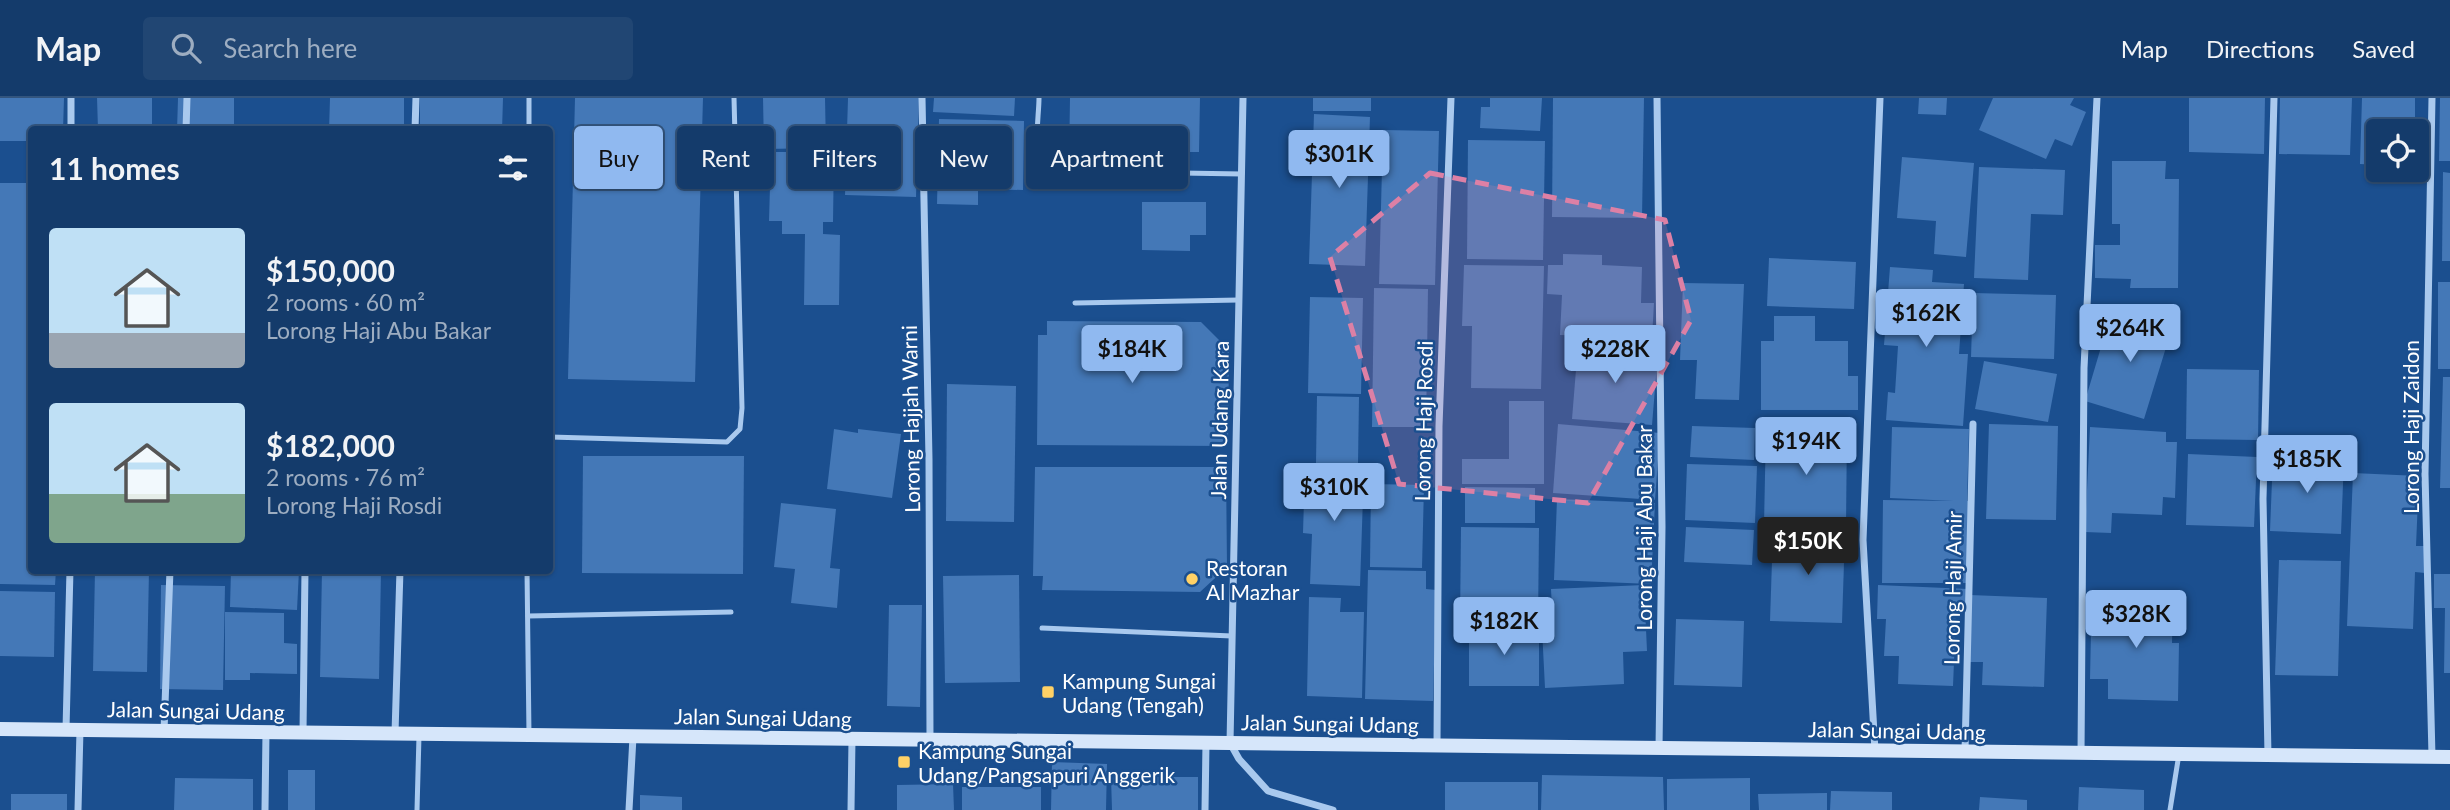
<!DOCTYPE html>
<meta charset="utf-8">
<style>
:root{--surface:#143b6b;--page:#214673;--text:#f1f3f6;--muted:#9dadc1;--line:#33557e;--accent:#90b9f0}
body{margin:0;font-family:Lato,sans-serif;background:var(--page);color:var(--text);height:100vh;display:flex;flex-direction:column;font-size:26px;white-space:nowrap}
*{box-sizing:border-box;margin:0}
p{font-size:23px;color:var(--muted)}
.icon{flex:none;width:38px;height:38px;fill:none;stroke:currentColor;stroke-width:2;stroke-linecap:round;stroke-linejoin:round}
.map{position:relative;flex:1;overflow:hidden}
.details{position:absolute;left:28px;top:28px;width:525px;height:448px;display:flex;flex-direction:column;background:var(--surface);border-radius:7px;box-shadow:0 2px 5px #0004,0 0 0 2px var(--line)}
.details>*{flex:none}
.hud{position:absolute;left:574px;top:28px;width:665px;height:63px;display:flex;gap:14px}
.tools{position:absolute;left:2366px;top:21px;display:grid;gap:14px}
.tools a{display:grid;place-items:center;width:63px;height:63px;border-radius:7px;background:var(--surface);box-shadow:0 2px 5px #0004,0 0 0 2px var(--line);font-size:35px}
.price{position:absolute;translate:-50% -60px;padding:0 16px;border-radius:7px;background:var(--accent);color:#111;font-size:23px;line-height:46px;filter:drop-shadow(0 2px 4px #0008)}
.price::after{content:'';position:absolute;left:50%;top:42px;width:21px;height:16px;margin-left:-10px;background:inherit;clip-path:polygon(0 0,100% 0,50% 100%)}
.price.current{background:#222;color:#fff}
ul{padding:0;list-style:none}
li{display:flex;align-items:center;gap:21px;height:175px;padding:0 21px}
li span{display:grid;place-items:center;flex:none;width:196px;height:140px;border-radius:7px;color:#555}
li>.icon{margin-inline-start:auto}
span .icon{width:84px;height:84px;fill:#fffc;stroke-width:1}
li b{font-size:30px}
h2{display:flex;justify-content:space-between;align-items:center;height:84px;padding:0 21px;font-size:30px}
.tag{padding:0 24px;border-radius:7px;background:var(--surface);box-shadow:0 2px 5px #0004,0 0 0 2px var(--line);font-size:24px;line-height:63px}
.tag.current{background:var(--accent);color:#111}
header{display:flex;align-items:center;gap:42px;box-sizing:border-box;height:98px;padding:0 35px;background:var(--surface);border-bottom:2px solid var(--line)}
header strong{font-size:33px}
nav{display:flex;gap:38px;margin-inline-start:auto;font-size:24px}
.search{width:490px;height:63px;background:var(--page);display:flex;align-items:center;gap:18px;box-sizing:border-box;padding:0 24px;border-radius:7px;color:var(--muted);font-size:26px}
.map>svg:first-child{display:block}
.building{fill:#4478b7}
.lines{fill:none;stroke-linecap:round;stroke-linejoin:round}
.lane{stroke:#a9c9ee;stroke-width:5}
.street{stroke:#a9c9ee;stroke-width:7}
.secondary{stroke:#d6e6fa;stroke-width:14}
.marked{fill:#dd80a5;fill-opacity:0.2;stroke:#dd80a5;stroke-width:5;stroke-dasharray:14 9;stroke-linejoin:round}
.poi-dot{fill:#ffd166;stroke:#1b4f8f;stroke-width:2.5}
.labels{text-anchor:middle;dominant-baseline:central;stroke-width:5;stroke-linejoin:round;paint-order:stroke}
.street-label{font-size:21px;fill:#fff;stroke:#1b4f8f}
.poi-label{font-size:21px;fill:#fff;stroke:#1b4f8f;text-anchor:start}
</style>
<header>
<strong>Map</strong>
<div class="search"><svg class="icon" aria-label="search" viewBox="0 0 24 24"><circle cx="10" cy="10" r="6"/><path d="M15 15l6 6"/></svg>Search here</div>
<nav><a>Map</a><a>Directions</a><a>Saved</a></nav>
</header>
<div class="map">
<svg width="2450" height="712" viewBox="0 0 2450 712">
<rect width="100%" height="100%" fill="#1b4f8f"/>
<g class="building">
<polygon points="0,0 64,0 63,32 32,32 32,43 0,43"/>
<polygon points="97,0 152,0 152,32 98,32"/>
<polygon points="178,0 234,0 234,32 177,32"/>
<polygon points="330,0 404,0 404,32 329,32"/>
<polygon points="420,0 503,0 502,32 420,32"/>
<polygon points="575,0 703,0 695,284 568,281"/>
<polygon points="763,0 825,0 826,50 764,51"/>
<polygon points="848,0 919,0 916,99 845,97"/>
<polygon points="934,0 1015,0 1014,18 933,14"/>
<polygon points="1070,0 1200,0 1199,54 1187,54 1187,64 1069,63"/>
<rect x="1313" y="0" width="58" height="13"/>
<polygon points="1490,0 1542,0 1540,33 1480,30 1481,9 1490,9"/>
<polygon points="1553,0 1644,0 1642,120 1552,119"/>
<polygon points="1919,0 1947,0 1946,17 1918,16"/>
<polygon points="1993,0 2074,0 2070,7 2086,14 2072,48 2055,41 2046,61 1979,32"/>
<polygon points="2189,0 2265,0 2264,56 2189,54"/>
<polygon points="2280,0 2352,0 2350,57 2279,56"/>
<polygon points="2362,0 2415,0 2415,23 2421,23 2420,75 2387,74 2387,72 2417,72 2417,33 2378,33 2378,67 2360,66"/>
<polygon points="2440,0 2450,0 2450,63 2439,63"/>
<polygon points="1314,16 1370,19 1365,168 1309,166"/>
<polygon points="939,21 1024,23 1023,92 978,91 978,107 937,106"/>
<polygon points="1383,32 1439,33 1435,187 1379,186"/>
<polygon points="1468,42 1545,43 1543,162 1467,161"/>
<polygon points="771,54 834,54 833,124 823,124 823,136 840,137 839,207 804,207 805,136 782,136 782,123 769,123"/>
<polygon points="1902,59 1974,65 1966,159 1934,156 1936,123 1897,120"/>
<polygon points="2112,63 2166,63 2165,81 2179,81 2178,190 2130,190 2131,181 2095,180 2095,147 2120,147 2120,126 2112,126"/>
<polygon points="1979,69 2065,72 2063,117 2031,116 2028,182 1974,180"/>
<polygon points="2443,74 2450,75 2450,163 2442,163"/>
<polygon points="0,85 32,85 32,472 56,472 55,487 0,486"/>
<polygon points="1142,104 1206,104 1206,137 1190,137 1190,153 1142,152"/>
<polygon points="1563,156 1602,157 1602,167 1642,169 1641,205 1654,205 1652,240 1560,237 1562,197 1547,196 1548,167 1563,167"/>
<polygon points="1769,160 1856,164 1854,211 1767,208"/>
<polygon points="1464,167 1544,168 1541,291 1471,290 1472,228 1462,228"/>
<polygon points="1890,169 1933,172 1932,184 1964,186 1959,256 1968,256 1963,328 1886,322 1888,294 1895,295 1898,248 1884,247"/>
<rect x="2438" y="184" width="12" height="87"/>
<polygon points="1683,185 1744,186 1739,302 1695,301 1697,262 1680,262"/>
<polygon points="1374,190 1428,191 1426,329 1372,329"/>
<polygon points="1973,195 2056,197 2054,261 1971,259"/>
<polygon points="1310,199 1363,200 1361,296 1308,295"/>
<polygon points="2151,209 2176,217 2144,321 2085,303 2110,219 2145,229"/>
<polygon points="1774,218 1815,218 1815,243 1848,243 1848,278 1858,278 1858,312 1761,312 1761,243 1774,243"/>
<polygon points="1047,223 1201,224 1229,252 1228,348 1037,347 1038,237 1047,237"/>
<polygon points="1578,247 1658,254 1652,327 1572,321"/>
<polygon points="1984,263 2057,276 2048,324 1975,311"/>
<polygon points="2187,271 2259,272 2258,342 2186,341"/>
<polygon points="2443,279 2450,279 2450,390 2440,390"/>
<polygon points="947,286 1016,288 1014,424 946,423"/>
<polygon points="1317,298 1359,299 1358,366 1316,365"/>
<polygon points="1509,303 1544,303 1544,386 1462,386 1462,361 1509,361"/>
<polygon points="1558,326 1660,335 1655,402 1553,395"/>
<polygon points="1989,326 2058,328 2056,422 1986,421"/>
<polygon points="1692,328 1755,330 1754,362 1690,359"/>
<polygon points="1766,329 1847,330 1846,428 1764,427"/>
<polygon points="1892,329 1969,331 1967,403 1971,403 1970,485 1882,485 1883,402 1954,403 1890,400"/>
<polygon points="2090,329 2166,334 2166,344 2177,344 2175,400 2163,399 2162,417 2112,415 2111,435 2085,434"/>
<polygon points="834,331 858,335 858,331 901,336 892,400 827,391"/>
<polygon points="2188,356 2257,359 2254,429 2186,427"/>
<polygon points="583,358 744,358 743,476 582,475"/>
<polygon points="2273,358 2344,361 2341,436 2270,433"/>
<polygon points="1687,366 1757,368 1755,425 1685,422"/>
<polygon points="1305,368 1364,369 1360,488 1310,486 1312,436 1303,435"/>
<polygon points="1035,369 1226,369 1227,469 1200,494 1042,492 1043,478 1033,478"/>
<polygon points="2353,375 2419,378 2416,448 2427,448 2425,475 2415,474 2413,531 2347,528"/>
<polygon points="1371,386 1424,387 1422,470 1370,469"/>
<polygon points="1465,389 1535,390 1535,425 1465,425"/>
<polygon points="1557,401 1655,405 1651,486 1554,482"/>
<polygon points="781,405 836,411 830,470 840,471 837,510 791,505 795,471 774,469"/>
<polygon points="1461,429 1539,430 1538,527 1460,526"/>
<polygon points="1686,429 1754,432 1752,467 1684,464"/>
<polygon points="1773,433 1845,435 1842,525 1770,523"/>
<polygon points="2279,462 2341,463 2338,578 2275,577"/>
<polygon points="95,472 149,472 147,574 93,573"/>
<polygon points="169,472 226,472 226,477 169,476"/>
<polygon points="231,472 299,472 297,512 230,509"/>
<polygon points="322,472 381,472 379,581 320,579"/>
<polygon points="1368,472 1426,473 1426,491 1436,492 1433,603 1365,601"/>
<polygon points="2434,476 2450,476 2450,575 2444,575 2445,510 2434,510"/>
<polygon points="1019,477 1020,584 945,585 943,478"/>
<polygon points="161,487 225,488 223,592 160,591"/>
<polygon points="1644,487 1647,553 1623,554 1624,586 1545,590 1542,531 1553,531 1551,491"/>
<polygon points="1878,487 1968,491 1967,515 1956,515 1953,588 1898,586 1899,558 1884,558 1886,521 1877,521"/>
<polygon points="0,493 55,494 54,559 0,558"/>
<polygon points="1970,497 2047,500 2044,589 1982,587 1983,564 1968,564"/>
<polygon points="1309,499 1341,500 1340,514 1364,514 1362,600 1307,598"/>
<polygon points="2100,501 2173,503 2172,545 2179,545 2178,603 2108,601 2108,581 2090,581 2091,534 2099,534"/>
<polygon points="889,507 922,507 920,609 887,608"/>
<polygon points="225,514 284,515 284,545 297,546 297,576 250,575 250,582 225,582"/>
<polygon points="1676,521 1744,523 1742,589 1674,587"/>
<rect x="1469" y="530" width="70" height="58"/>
<polygon points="1052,664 1107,666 1106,712 1051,712"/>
<rect x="288" y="672" width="27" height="40"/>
<polygon points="1542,677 1663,679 1664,712 1541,712"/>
<polygon points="1111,679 1198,679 1198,712 1112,712"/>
<polygon points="175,680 253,681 253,712 174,712"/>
<polygon points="1750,680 1750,712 1667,712 1667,681"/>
<rect x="1445" y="684" width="93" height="28"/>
<polygon points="953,686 954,712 897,712 897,687"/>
<rect x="962" y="689" width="79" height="23"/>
<polygon points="2079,689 2144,692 2144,712 2078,712"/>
<polygon points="1831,693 1892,694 1892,712 1830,712"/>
<polygon points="1827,695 1827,712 1759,712 1758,696"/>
<rect x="11" y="696" width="56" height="16"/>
<polygon points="640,697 682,699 682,712 640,712"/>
<polygon points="1980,699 2027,702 2027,712 1979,712"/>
</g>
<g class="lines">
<g class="lane">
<path d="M1039,0c0,26 -11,65 20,73l183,3"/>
<polyline points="529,32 529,0"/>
<polyline points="1075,205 1239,202"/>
<polyline points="550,339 727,344 740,331 742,310 734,0"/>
<polyline points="527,472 529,637"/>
<polyline points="528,518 731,514"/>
<polyline points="1042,530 1232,538"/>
<polyline points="417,712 419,638"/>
<polyline points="2170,712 2179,656"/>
</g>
<g class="street">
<polyline points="922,0 929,361 930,641"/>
<polyline points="1243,0 1230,645 1239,661 1268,693 1333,712"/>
<polyline points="1657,0 1662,429 1659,650"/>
<polyline points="2432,0 2425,376 2432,658"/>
<polyline points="71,32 71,0"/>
<polyline points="186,32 187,0"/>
<polyline points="415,32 416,0"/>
<polyline points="66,631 70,472"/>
<polyline points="164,633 170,472"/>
<polyline points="303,634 305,472"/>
<polyline points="395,635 400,472"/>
<polyline points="1437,647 1439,328 1451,0"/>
<polyline points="1875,653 1863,442 1880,0"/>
<polyline points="1965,653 1973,326"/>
<polyline points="2081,655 2084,270 2097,0"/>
<polyline points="2268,657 2263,401 2274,0"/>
<polyline points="78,712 80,632"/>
<polyline points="265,712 266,634"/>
<polyline points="629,712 633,639"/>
<polyline points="851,712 852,641"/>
<polyline points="1205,712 1206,645"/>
</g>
<polyline class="secondary" points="0,631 2450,659"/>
</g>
<path class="marked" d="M1430,75l235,47 26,100 -103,183 -189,-19 -69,-227z"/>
<g class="poi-dot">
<circle cx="1192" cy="481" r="7"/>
<rect x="1041" y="587" width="14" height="14" rx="3.5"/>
<rect x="897" y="657" width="14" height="14" rx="3.5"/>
</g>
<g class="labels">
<g class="street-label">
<text transform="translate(910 321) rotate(-91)">Lorong Hajjah Warni</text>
<text transform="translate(1219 322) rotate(-89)">Jalan Udang Kara</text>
<text transform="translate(1423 323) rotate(-89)">Lorong Haji Rosdi</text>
<text transform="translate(2410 329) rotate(-90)">Lorong Haji Zaidon</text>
<text transform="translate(1643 430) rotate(-90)">Lorong Haji Abu Bakar</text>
<text transform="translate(1952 490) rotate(-89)">Lorong Haji Amir</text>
<text transform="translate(196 612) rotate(1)">Jalan Sungai Udang</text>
<text transform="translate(763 619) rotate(1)">Jalan Sungai Udang</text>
<text transform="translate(1330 625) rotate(1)">Jalan Sungai Udang</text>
<text transform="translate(1897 632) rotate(1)">Jalan Sungai Udang</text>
</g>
<g class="poi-label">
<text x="1206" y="469">Restoran<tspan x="1206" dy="24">Al Mazhar</tspan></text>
<text x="1062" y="582">Kampung Sungai<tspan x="1062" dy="24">Udang (Tengah)</tspan></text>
<text x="918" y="652">Kampung Sungai<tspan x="918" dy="24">Udang/Pangsapuri Anggerik</tspan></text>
</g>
</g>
</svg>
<div class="tools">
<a><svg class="icon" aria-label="locate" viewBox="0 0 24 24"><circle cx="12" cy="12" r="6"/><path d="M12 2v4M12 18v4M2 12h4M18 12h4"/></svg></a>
</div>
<b class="price" style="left:1339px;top:92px">$301K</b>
<b class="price" style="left:1926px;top:251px">$162K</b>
<b class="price" style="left:2130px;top:266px">$264K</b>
<b class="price" style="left:1132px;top:287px">$184K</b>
<b class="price" style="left:1615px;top:287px">$228K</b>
<b class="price" style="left:1806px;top:379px">$194K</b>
<b class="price" style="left:2307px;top:397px">$185K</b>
<b class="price" style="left:1334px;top:425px">$310K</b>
<b class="price current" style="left:1808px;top:479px">$150K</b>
<b class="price" style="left:2136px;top:552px">$328K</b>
<b class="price" style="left:1504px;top:559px">$182K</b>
<div class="hud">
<a class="tag current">Buy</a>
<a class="tag">Rent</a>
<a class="tag">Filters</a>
<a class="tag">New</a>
<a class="tag">Apartment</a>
</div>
<section class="details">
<h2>11 homes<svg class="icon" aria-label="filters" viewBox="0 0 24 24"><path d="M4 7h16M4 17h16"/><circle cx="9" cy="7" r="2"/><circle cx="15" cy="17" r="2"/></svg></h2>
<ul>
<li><span style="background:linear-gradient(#bfe0f5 75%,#9aa5b1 0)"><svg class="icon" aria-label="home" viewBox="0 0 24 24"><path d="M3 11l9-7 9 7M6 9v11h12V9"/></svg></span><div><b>$150,000</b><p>2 rooms · 60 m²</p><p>Lorong Haji Abu Bakar</p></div></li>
<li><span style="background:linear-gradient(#bfe0f5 65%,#7fa58c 0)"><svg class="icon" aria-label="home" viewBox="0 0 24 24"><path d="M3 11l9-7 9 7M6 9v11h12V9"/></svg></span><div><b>$182,000</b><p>2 rooms · 76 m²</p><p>Lorong Haji Rosdi</p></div></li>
</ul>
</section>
</div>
